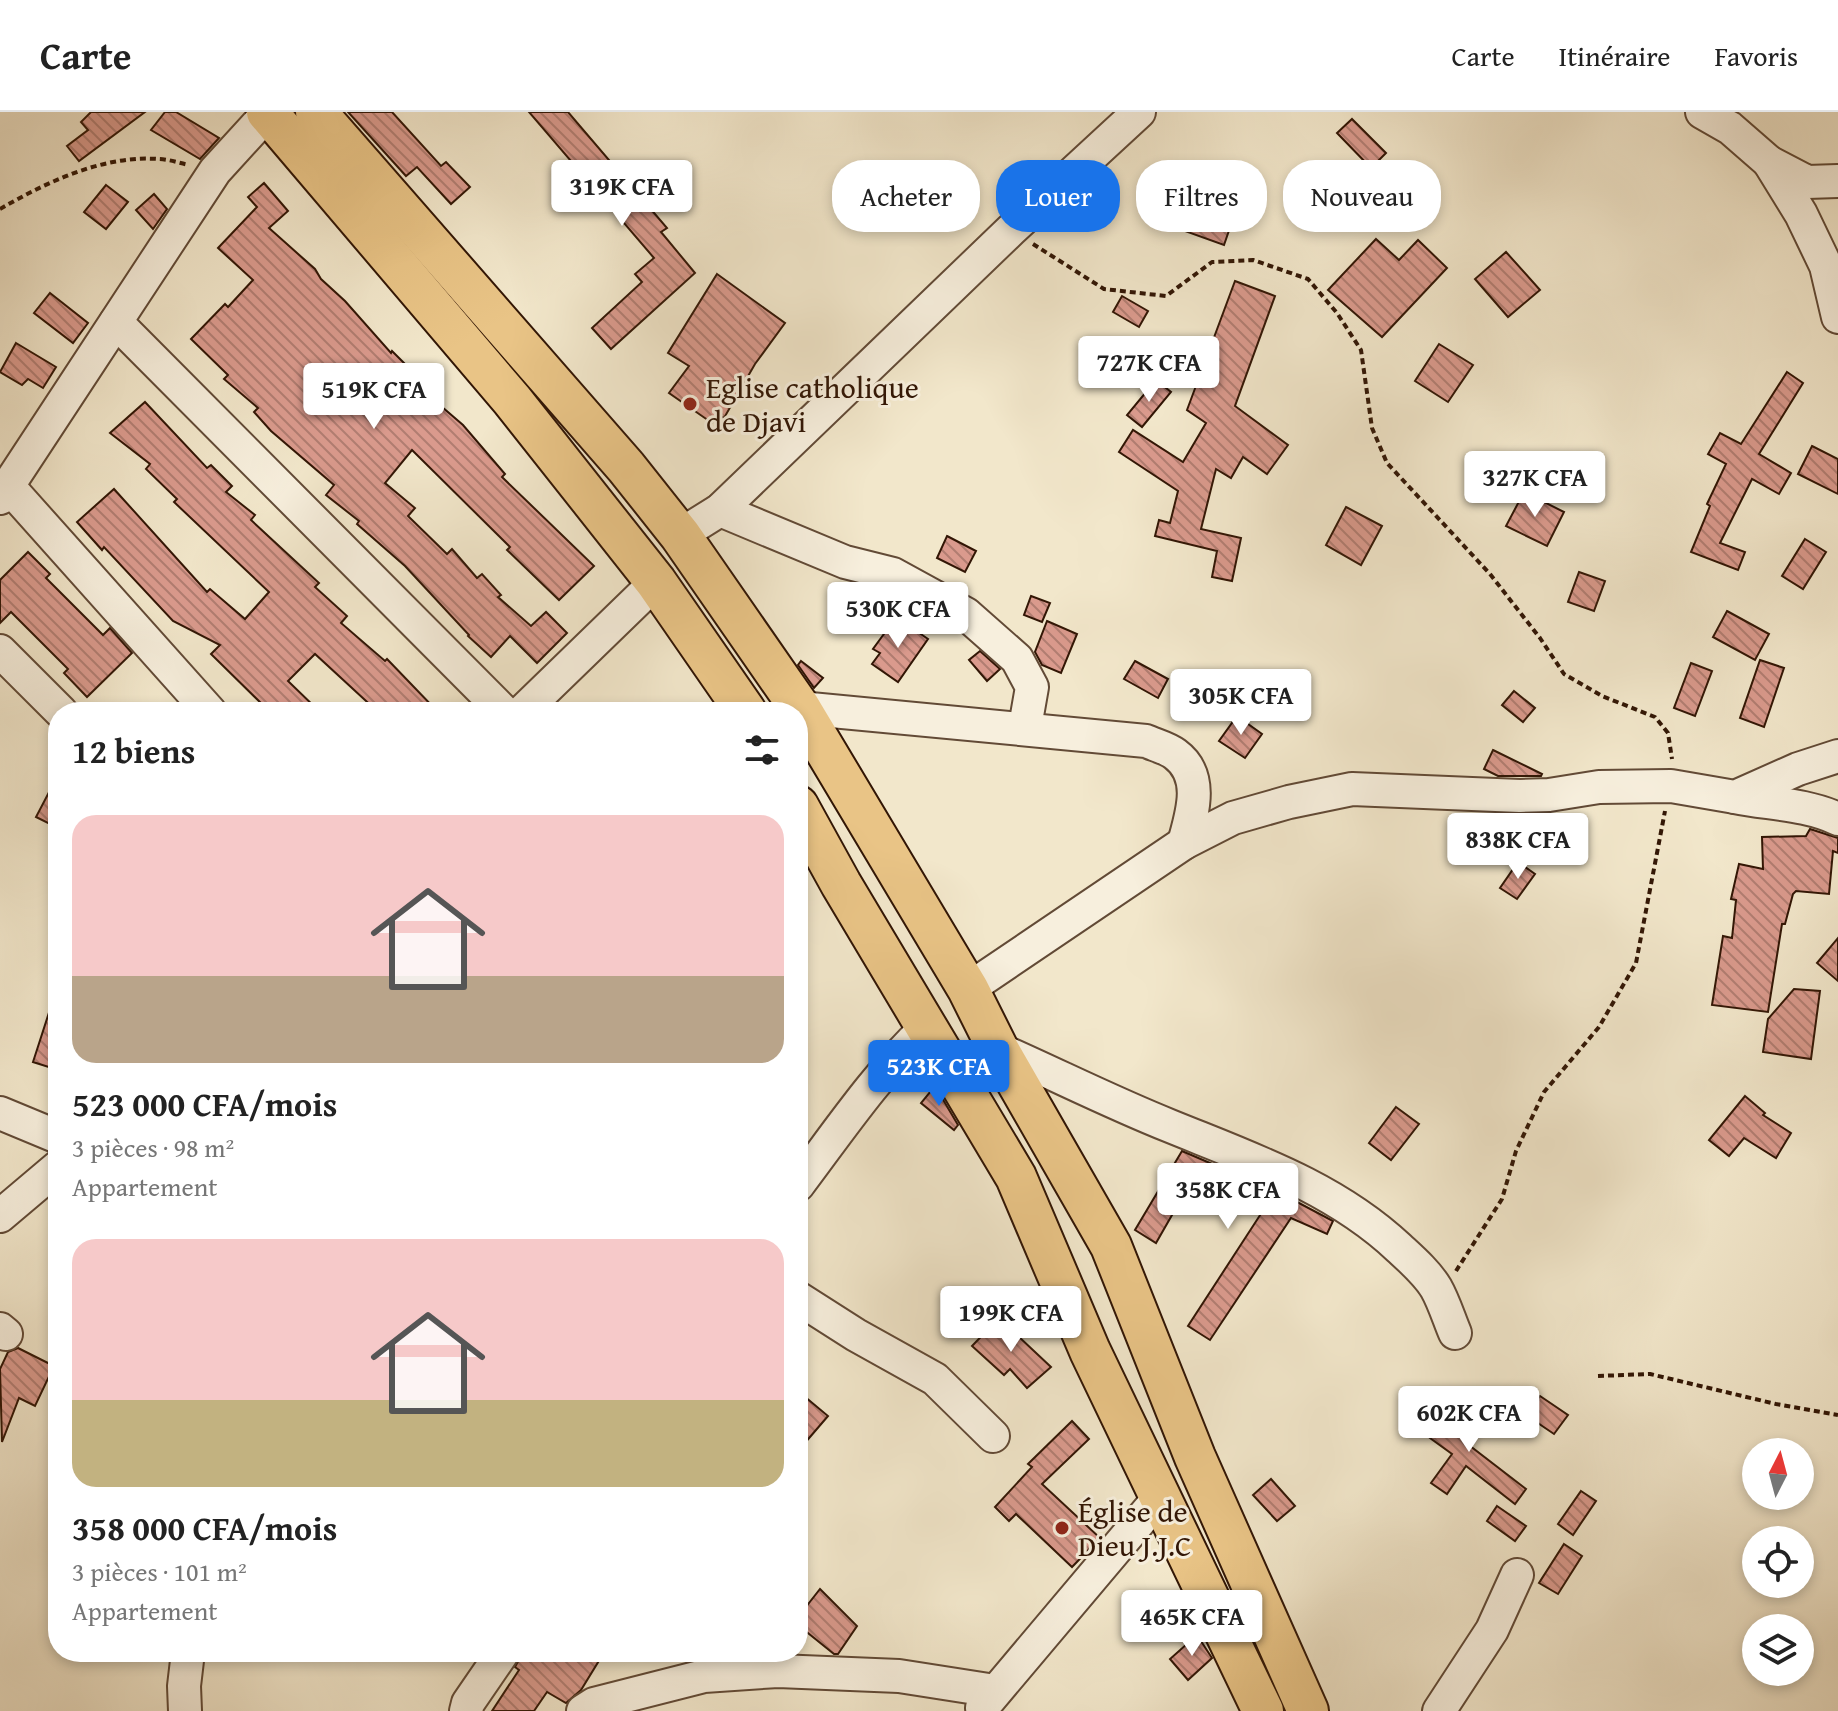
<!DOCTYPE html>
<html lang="fr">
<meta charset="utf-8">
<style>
:root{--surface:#fff;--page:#f2f2f2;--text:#222;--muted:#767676;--line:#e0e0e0;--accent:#1a73e8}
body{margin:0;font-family:"Gentium Book Plus",serif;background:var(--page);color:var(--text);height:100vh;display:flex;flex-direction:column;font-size:30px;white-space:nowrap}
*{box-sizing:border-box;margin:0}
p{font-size:26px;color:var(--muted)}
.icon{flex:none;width:44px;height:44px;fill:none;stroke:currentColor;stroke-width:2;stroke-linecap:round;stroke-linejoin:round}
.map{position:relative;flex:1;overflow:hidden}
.side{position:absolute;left:48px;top:590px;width:760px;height:960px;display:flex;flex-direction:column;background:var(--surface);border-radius:32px;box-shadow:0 4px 12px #0003}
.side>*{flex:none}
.top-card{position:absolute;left:832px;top:48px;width:760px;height:72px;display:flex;gap:16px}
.needle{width:52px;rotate:6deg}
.fabs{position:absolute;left:1742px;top:1326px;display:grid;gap:16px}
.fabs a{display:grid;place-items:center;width:72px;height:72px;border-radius:50%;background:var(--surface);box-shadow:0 4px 12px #0003;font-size:40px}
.price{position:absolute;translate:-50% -68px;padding:0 18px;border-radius:8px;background:#fff;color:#222;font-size:26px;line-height:52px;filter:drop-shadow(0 2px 4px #0008)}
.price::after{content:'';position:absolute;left:50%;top:48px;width:24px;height:18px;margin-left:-12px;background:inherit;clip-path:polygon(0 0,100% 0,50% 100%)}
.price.current{background:var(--accent);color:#fff}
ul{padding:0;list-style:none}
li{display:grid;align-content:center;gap:16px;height:424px;padding:0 24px}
li span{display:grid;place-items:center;height:248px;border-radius:24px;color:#555}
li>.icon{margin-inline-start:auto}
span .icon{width:144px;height:144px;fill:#fffc;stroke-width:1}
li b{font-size:34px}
h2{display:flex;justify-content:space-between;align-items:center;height:96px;padding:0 24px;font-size:34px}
.chip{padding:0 28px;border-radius:32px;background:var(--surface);box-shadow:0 4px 12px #0003;font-size:28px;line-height:72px}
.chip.current{background:var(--accent);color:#fff}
header{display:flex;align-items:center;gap:48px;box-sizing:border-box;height:112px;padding:0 40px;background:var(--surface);border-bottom:2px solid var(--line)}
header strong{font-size:38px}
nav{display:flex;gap:44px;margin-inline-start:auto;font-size:28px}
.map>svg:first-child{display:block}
.building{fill:url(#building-back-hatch);stroke:#321605;stroke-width:2}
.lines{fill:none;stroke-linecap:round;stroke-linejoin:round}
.minor-casing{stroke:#624a36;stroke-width:36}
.major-casing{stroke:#321605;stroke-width:44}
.path{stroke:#321605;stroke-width:4;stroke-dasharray:6 4;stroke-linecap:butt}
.minor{stroke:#f7efdd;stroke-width:32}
.major{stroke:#e9c486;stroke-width:40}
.poi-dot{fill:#8f2418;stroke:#f7efdd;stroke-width:3}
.labels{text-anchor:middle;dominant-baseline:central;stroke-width:6;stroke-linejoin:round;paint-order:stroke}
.poi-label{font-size:30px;fill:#321605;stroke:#f7efdd;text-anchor:start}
</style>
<header>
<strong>Carte</strong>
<nav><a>Carte</a><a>Itinéraire</a><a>Favoris</a></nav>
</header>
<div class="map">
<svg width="1838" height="1599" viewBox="0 0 1838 1599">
<defs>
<pattern id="building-back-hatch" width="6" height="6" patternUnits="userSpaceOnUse" patternTransform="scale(2)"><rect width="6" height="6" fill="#da9a8d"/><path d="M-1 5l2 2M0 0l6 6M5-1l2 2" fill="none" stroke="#b17d71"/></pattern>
</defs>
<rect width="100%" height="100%" fill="#f2e7cb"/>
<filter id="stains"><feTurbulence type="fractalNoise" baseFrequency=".0025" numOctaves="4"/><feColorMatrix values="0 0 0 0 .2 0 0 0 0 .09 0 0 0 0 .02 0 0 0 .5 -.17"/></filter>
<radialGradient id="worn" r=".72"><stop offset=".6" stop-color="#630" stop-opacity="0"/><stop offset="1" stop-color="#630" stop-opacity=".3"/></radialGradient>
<g class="building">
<polygon points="91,0 145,0 79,49 67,34 88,18 81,10"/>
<polygon points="165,0 176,0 219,26 200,47 151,18"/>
<polygon points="348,0 392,0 441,54 446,50 470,75 451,92 417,55 406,64"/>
<polygon points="529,0 568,0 667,116 661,120 695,161 611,237 592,216 642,170 635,162 654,146"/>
<polygon points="1352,7 1386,41 1371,56 1337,21"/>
<polygon points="264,71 288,99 269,116 315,157 321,167 345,189 391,241 392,239 418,265 413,270 463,313 505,362 502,365 594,454 559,488 507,438 510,435 412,338 385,371 415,396 408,404 447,442 452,437 477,466 482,462 501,483 498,485 531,514 546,500 567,521 537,551 510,524 491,545 468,524 469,523 405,454 357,412 359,409 326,383 334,373 271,319 254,300 258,296 224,267 228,263 191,227 225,192 228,195 253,168 218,136 257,95 248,85"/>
<polygon points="106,73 128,90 106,117 84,100"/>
<polygon points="154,82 167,97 153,117 136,98"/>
<polygon points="1193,86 1235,101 1224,133 1182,118"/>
<polygon points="1376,127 1399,148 1418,128 1447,156 1382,225 1328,178"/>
<polygon points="1506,140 1540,178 1508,205 1475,167"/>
<polygon points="717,162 785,211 755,252 724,306 718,303 712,311 669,281 689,254 668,241"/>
<polygon points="1235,169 1275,184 1235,294 1288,333 1267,362 1243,345 1231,366 1216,357 1201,417 1241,426 1232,469 1212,465 1217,439 1155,424 1159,408 1170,411 1178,379 1119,340 1133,318 1183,350 1206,311 1187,298"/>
<polygon points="50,181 88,211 73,231 34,201"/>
<polygon points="1122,184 1148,199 1139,215 1113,200"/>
<polygon points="16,231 56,255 43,276 28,267 22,273 0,260"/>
<polygon points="1439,232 1473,253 1448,290 1415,269"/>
<polygon points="1787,260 1803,271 1759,342 1791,361 1779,382 1752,367 1720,431 1745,440 1738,458 1691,440 1710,394 1707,392 1726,352 1708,342 1720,321 1741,332"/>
<polygon points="1156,268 1171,280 1142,315 1127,303"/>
<polygon points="145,290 207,356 211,353 232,374 226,380 255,403 251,408 319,471 315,475 347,504 341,511 385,549 387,547 438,600 378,600 315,542 288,569 320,600 270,600 211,542 220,533 173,509 104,435 102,438 77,410 114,377 207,480 210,477 245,507 269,480 174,390 177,387 146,357 150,352 110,321"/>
<polygon points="1812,334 1838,347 1838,382 1798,362"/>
<polygon points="1524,380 1564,400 1547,434 1506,414"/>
<polygon points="1346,395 1382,414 1361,453 1326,433"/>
<polygon points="947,424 976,439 965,460 937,446"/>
<polygon points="1805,427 1826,440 1803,477 1782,464"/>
<polygon points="28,440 50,462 46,466 103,523 110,516 132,541 87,585 64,561 68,557 11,500 0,511 0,468"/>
<polygon points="1579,460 1605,469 1594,499 1568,490"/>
<polygon points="1031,484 1050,491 1042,510 1024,503"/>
<polygon points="1727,499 1769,522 1755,548 1713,525"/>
<polygon points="902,509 928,527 898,570 872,552 880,541 873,537 889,515 895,519"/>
<polygon points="1047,509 1077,522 1061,561 1042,553 1035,540"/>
<polygon points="980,539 1000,557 987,569 969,548"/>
<polygon points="1760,548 1784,556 1764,615 1740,606"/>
<polygon points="801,549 823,566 814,576 798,553"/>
<polygon points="1135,549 1168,567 1158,586 1124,567"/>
<polygon points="1691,551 1712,559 1695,604 1674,596"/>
<polygon points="1514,579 1535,596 1523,610 1502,593"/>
<polygon points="1237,604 1262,622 1245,646 1219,629"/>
<polygon points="1493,638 1542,662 1541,664 1498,664 1484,657"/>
<polygon points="58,663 58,716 36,705"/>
<polygon points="1810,717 1838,726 1838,741 1833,739 1829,782 1796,779 1793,782 1785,812 1782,812 1768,900 1712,893 1723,824 1732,826 1736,788 1731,787 1739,752 1763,757 1762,725 1806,724"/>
<polygon points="1518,750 1535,762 1517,787 1500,776"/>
<polygon points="1838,826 1838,869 1817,851"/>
<polygon points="1794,877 1820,879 1811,947 1763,940 1768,907"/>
<polygon points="54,885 58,885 58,958 33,950"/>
<polygon points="935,974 958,1013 954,1018 921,991"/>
<polygon points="1745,984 1765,1001 1763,1003 1791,1021 1776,1046 1744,1026 1729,1044 1709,1028"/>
<polygon points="1396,995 1419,1012 1391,1048 1369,1031"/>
<polygon points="1182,1039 1282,1082 1333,1109 1327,1122 1291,1106 1210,1228 1188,1214 1266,1094 1196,1061 1156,1131 1135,1118"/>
<polygon points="999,1206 1051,1255 1027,1276 1010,1257 1004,1263 972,1234"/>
<polygon points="18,1236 54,1254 35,1294 19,1286 2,1330 0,1257 8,1240"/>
<polygon points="1513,1277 1528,1288 1509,1314 1494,1303"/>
<polygon points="798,1279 828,1304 798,1339"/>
<polygon points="1540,1284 1568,1303 1554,1322 1526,1303"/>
<polygon points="1460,1286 1484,1304 1465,1330 1526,1377 1515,1392 1466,1354 1447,1382 1431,1371 1452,1342 1430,1326"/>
<polygon points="1072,1309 1089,1327 1042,1372 1100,1426 1072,1455 1016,1402 1009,1409 995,1395 1032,1355 1028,1352"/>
<polygon points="1271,1367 1295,1394 1277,1409 1253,1383"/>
<polygon points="1581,1379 1596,1389 1573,1423 1558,1412"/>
<polygon points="1497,1394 1526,1414 1515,1429 1487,1409"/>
<polygon points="1564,1432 1582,1444 1558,1482 1539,1471"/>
<polygon points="820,1477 857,1514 838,1542 834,1542 798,1513 798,1505"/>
<polygon points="1197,1523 1212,1546 1188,1568 1170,1547"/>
<polygon points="523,1540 588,1540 600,1547 581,1578 566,1591 547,1580 534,1599 492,1599 519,1558 515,1555"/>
</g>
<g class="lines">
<defs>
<g id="minor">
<polyline points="1702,0 1730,16 1769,50 1807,70 1838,69"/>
<polyline points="1769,50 1801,102 1826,154 1838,205"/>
<polyline points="116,210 504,600"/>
<polyline points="8,374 210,600"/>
<polyline points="0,386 215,59 268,1"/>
<polyline points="720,398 845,450 893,462 966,502 1017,547 1032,575 1025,615"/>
<polyline points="680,423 720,398 1011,118 1139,0"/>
<polyline points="0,539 61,600"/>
<path d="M800,596l346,33c9,4 21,7 29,13 30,22 17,60 9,89"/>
<polyline points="522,600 656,470"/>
<path d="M1735,685c35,7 71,7 103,22"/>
<polyline points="968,877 1184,731 1233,706 1289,690 1352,677 1520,684 1549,683 1599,675 1671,674 1735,685 1798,657 1838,644"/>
<path d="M998,937c57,25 114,54 172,77 81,33 164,61 229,122 13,12 28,25 37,40 8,14 13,31 19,45"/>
<polyline points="0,1001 58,1025"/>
<path d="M798,1073c40,-53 79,-111 128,-157"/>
<polyline points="0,1104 58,1055"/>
<polyline points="798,1186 856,1223 935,1267 993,1324"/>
<polyline points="0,1217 6,1222"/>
<polyline points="982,1596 1159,1386"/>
<polyline points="185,1599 184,1574 188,1540"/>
<polyline points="466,1599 468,1591 503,1540"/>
<polyline points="583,1599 594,1592 704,1564 778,1559 899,1564 995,1579"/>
<polyline points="1439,1599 1492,1518 1517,1463"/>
</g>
<g id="major">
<polyline points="267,0 512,288 656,470 746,600"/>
<polyline points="316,0 626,355 680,423 800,596 968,877 998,937 1111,1134 1195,1345 1308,1599"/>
<polyline points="798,694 841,772 1016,1065 1090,1239 1263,1599"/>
</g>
</defs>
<use href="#minor" class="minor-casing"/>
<use href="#major" class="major-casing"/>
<g class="path">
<path d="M0,97c47,-27 103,-54 158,-50 10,0 21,4 31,6"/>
<polyline points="1033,132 1104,177 1166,184 1212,150 1253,148 1308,167 1337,201 1361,238 1372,316 1387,351 1490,462 1540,526 1564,562 1602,584 1655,605 1668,621 1672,647"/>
<polyline points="1456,1159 1502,1087 1516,1039 1544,980 1599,915 1636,851 1665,699"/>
<polyline points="1598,1264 1650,1262 1776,1292 1838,1303"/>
</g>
<use href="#minor" class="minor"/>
<use href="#major" class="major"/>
</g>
<g class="poi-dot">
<circle cx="690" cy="292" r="8"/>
<circle cx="1062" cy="1416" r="8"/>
</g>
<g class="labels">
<g class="poi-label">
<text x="706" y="275">Eglise catholique<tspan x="706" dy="34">de Djavi</tspan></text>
<text x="1078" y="1399">Église de<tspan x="1078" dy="34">Dieu J.J.C</tspan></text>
</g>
</g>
<rect width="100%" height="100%" filter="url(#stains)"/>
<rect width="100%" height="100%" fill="url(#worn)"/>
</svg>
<div class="fabs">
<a><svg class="needle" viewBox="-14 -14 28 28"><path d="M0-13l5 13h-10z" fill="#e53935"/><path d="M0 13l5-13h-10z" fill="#767676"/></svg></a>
<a><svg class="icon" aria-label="locate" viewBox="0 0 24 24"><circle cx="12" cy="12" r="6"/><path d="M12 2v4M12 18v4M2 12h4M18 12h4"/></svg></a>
<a><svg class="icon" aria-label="layers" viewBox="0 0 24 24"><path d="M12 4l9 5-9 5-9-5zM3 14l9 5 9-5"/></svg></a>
</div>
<b class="price" style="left:622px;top:116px">319K CFA</b>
<b class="price" style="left:1149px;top:292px">727K CFA</b>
<b class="price" style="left:374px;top:319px">519K CFA</b>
<b class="price" style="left:1535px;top:407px">327K CFA</b>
<b class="price" style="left:898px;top:538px">530K CFA</b>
<b class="price" style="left:1241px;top:625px">305K CFA</b>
<b class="price" style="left:1518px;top:769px">838K CFA</b>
<b class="price current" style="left:939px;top:996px">523K CFA</b>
<b class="price" style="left:1228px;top:1119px">358K CFA</b>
<b class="price" style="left:1011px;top:1242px">199K CFA</b>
<b class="price" style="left:1469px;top:1342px">602K CFA</b>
<b class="price" style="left:1192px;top:1546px">465K CFA</b>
<div class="top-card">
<a class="chip">Acheter</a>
<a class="chip current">Louer</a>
<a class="chip">Filtres</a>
<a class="chip">Nouveau</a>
</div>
<section class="side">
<h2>12 biens<svg class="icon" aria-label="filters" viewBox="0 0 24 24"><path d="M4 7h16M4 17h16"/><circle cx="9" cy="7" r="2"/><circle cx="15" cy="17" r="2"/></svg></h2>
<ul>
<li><span style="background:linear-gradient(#f6c9c9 65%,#b9a48a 0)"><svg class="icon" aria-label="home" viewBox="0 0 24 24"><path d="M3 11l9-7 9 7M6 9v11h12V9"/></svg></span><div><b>523 000 CFA/mois</b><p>3 pièces · 98 m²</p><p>Appartement</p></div></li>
<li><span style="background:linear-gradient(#f6c9c9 65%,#c2b280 0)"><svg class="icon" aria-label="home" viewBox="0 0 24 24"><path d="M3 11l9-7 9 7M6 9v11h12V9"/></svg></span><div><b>358 000 CFA/mois</b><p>3 pièces · 101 m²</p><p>Appartement</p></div></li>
</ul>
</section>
</div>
